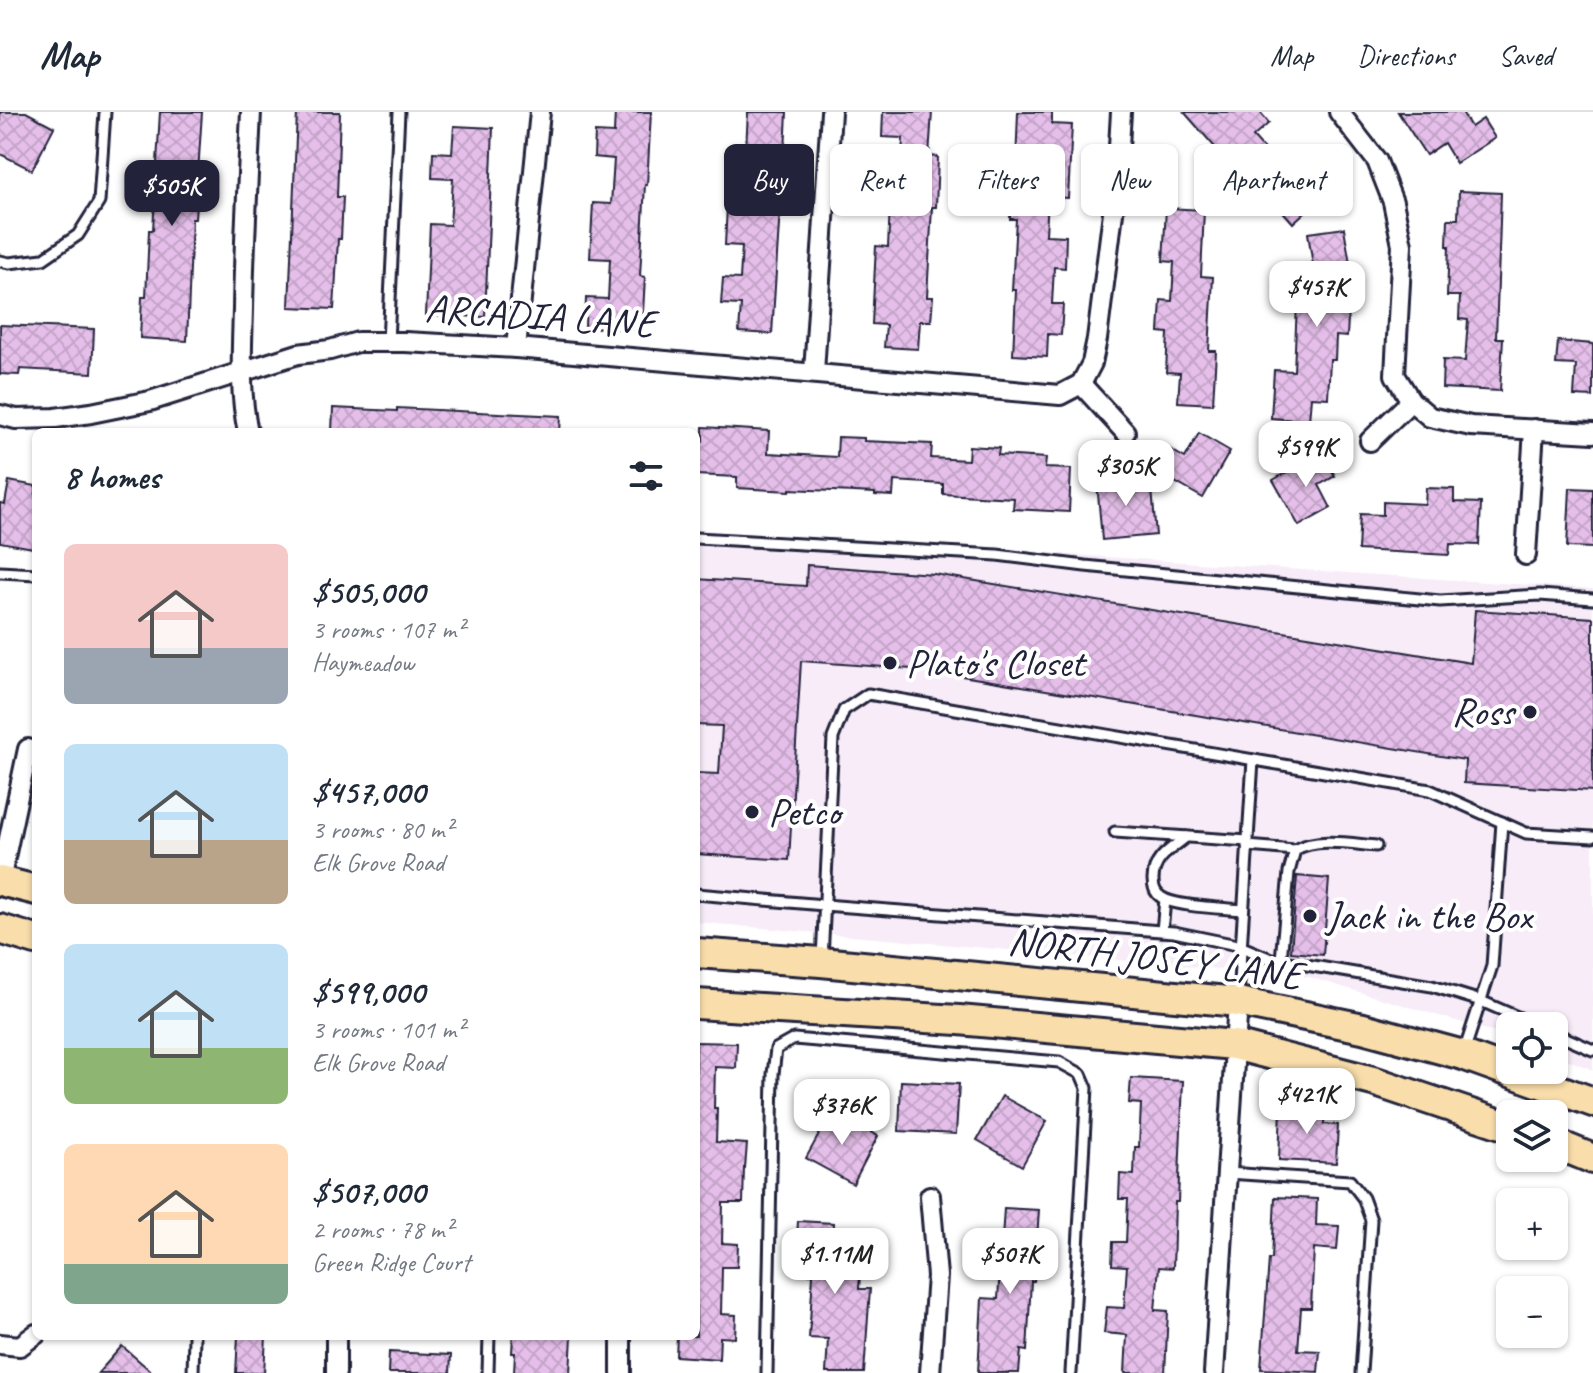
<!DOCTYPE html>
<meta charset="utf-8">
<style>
:root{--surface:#fff;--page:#f6f6f7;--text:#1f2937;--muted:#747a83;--line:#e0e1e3;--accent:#22223b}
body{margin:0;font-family:Caveat,sans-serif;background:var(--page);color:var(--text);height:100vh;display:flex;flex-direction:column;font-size:30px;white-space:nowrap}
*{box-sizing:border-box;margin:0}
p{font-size:26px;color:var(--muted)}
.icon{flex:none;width:44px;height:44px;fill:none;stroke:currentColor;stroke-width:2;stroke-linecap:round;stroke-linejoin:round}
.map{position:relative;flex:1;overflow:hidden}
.panel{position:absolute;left:32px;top:316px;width:668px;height:912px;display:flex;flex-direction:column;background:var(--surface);border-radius:12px;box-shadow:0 2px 6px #0004}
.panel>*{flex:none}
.top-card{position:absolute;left:724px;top:32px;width:748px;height:72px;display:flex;gap:16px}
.controls{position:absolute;left:1496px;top:900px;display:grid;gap:16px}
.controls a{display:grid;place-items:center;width:72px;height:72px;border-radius:12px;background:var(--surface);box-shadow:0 2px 6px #0004;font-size:40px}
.price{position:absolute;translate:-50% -68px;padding:0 18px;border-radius:16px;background:#fff;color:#222;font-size:26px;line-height:52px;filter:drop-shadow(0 2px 4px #0008)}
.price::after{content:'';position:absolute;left:50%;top:48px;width:24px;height:18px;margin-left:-12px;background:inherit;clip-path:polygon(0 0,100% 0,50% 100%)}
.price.current{background:var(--accent);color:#fff}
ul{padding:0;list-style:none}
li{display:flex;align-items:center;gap:24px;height:200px;padding:0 32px}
li span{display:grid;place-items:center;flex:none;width:224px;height:160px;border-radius:12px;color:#555}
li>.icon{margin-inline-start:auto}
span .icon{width:96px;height:96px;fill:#fffc;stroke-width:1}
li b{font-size:34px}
h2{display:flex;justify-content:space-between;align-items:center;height:96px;padding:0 32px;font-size:34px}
.pill{padding:0 28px;border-radius:12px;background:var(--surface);box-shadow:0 2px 6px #0004;font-size:28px;line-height:72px}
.pill.current{background:var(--accent);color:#fff}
header{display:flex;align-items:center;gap:48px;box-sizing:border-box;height:112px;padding:0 40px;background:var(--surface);border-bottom:2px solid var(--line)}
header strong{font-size:38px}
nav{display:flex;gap:44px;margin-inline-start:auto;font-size:28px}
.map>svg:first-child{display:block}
.built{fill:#f7ecf8}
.building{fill:url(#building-cross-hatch);stroke:#22223b;stroke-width:2}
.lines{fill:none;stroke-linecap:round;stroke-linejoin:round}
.lane-casing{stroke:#22223b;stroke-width:15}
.street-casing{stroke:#22223b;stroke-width:24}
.primary-casing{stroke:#22223b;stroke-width:34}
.lane{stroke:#fff;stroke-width:9}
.street{stroke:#fff;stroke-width:18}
.primary{stroke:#f9deab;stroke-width:28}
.poi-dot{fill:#22223b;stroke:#fff;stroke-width:3}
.labels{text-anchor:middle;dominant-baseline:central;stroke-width:8;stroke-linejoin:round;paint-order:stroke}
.street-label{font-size:40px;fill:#22223b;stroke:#fff}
.poi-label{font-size:40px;fill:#22223b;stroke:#fff;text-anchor:start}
</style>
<header>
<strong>Map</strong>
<nav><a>Map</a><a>Directions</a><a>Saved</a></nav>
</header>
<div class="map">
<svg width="1593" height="1261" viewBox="0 0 1593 1261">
<defs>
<pattern id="building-cross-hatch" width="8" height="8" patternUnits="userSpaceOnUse" patternTransform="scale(2)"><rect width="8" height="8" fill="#e5bfe9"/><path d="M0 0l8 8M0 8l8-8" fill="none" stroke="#c4a4c9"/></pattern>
</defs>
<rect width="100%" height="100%" fill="#fff"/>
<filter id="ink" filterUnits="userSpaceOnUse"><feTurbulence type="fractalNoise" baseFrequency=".0125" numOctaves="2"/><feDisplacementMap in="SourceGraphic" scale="16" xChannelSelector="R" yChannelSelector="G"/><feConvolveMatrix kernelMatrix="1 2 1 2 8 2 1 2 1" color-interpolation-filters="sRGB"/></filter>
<g filter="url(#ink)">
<polygon class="built" points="696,418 1593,477 1593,958 1554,942 1554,914 1510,914 1510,925 1309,865 696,810"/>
<g class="building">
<polygon points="0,0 26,0 54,15 32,58 0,42"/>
<polygon points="160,0 202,0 195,107 192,107 187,229 140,226 142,185 146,185 149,118 153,118"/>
<polygon points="297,0 340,0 337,85 343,85 341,127 338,127 334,197 289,195"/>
<polygon points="615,0 651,0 647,73 645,72 640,164 645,165 642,218 585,215 586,186 608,187 610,147 590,146 593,91 611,92 614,47 594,45 595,20 614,21"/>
<polygon points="748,0 787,0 783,81 781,81 772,222 739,220 741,193 721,192 723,166 740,167 742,134 725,133 729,54 745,55"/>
<polygon points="883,0 932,0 929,44 938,45 936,95 932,95 927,185 933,185 931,209 920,209 918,237 884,235 886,213 872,212 876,134 888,135 890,93 879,92 881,64 901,65 903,26 882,25"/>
<polygon points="1018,0 1052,0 1052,12 1072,13 1068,86 1048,85 1046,123 1066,124 1065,156 1054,155 1052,192 1063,192 1061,223 1048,222 1047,245 1013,243 1016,178 1012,178 1016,107 1010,107 1012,52 1016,52"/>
<polygon points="1184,0 1260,0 1269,11 1253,25 1278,53 1283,49 1300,67 1311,58 1329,78 1293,111 1249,61 1243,67"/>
<polygon points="1398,0 1462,0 1471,15 1483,7 1495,26 1456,51 1444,31 1426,43"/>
<polygon points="454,14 493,16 485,205 426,203 430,112 450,113 453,67 432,66 433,40 452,41"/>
<polygon points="1459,79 1501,81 1496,226 1503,226 1500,279 1442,276 1443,248 1465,249 1468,208 1459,207 1460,184 1447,184 1449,134 1447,134 1448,107 1458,107"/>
<polygon points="1166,96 1204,98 1201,164 1213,165 1209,239 1216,239 1213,292 1178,290 1180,261 1166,260 1168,221 1159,220 1161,188 1172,189 1174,150 1163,149"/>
<polygon points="1344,116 1353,169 1350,169 1347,225 1336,224 1335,248 1330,248 1328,286 1311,285 1309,309 1271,306 1274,258 1294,259 1297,191 1319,192 1308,121"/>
<polygon points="0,213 94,217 92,261 20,257 19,263 0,262"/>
<polygon points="1558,229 1593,232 1593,285 1574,284 1576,253 1556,252"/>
<polygon points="333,296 397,299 397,296 561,304 560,320 332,320"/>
<polygon points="703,315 769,319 768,341 837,345 838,325 864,326 864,329 932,332 931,346 968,348 969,334 999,336 998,343 1046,346 1045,356 1071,357 1069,400 1013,397 1014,386 943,382 943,372 894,369 893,384 875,383 875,381 790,377 790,379 737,376 737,365 696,363 696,329 703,329"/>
<polygon points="1199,321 1230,339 1203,386 1154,358 1166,335 1185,346"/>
<polygon points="1322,340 1335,364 1319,373 1331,396 1299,414 1273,368"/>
<polygon points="1151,365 1156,423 1102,428 1097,370"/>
<polygon points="9,369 36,374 36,421 33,436 0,430 0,391 5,392"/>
<polygon points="1426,376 1454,377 1454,390 1481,391 1479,433 1450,432 1449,443 1358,438 1360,402 1383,403 1383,390 1425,392"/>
<polygon points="1570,376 1593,377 1593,436 1567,435"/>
<polygon points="807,453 934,462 1471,551 1475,498 1593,506 1593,679 1464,671 1465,648 926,558 801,549 789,748 696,742 696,661 719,662 722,614 696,613 696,467 806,474"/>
<polygon points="1297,764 1329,767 1323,843 1291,840"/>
<polygon points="696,930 737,931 736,956 715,955 714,996 717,996 716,1030 747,1032 745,1056 744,1056 743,1091 723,1091 722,1131 738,1132 737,1155 722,1155 721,1202 736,1203 735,1226 720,1225 719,1247 676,1244 677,1224 696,1224"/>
<polygon points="1131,966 1183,969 1178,1090 1175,1090 1173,1156 1159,1155 1155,1198 1168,1199 1165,1261 1125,1261 1127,1223 1104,1221 1107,1195 1124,1196 1127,1154 1112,1153 1113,1130 1126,1130 1128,1087 1119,1087 1120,1062 1134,1063 1135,1035 1139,1035 1141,992 1129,991"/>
<polygon points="901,969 959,972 956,1022 899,1019"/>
<polygon points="1002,984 1047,1009 1022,1054 977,1028"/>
<polygon points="1281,995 1325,996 1324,1012 1338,1013 1336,1051 1279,1048"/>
<polygon points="832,999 878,1024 853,1072 806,1046"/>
<polygon points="1275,1085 1317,1087 1316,1113 1339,1114 1337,1138 1314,1136 1311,1196 1301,1196 1298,1238 1320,1239 1318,1260 1261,1257 1269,1147 1272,1147"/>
<polygon points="1004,1096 1039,1098 1034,1169 1031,1169 1027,1239 1021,1238 1019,1261 978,1261 982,1186 998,1187"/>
<polygon points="798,1109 833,1111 832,1133 862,1134 859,1177 870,1177 864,1261 826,1261 828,1227 809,1226 813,1162 795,1161"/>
<polygon points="238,1224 266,1224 264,1261 236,1261"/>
<polygon points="513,1224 572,1224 570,1261 514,1261 515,1241 512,1241"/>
<polygon points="122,1234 153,1261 98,1261"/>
<polygon points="389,1240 451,1243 450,1261 388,1261"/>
</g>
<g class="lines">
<defs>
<g id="lane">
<polyline points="0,149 9,151 43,147 78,123 99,90 105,0"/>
<polyline points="388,230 399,0"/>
<polyline points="696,426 997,443 1085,454 1440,489 1540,483 1593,487"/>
<polyline points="0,460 36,462"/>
<polyline points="1115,720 1248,729"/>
<path d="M1186,725c-15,12 -33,21 -33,43 0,7 2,13 8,17 13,10 64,11 82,13"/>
<polyline points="1247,734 1295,738"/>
<polyline points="696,782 824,793 1174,820 1237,833 1271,847 1432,874 1481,889 1538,914"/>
<polyline points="1162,819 1165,788"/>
<polyline points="822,847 833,626 844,598 868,582 1430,678 1526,721 1593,725"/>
<path d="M1281,848l8,-88 6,-22c21,-13 57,-6 81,-4"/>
<polyline points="1238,886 1253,648"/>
<polyline points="1554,921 1593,938"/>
<polyline points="1464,940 1492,854 1502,710"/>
<polyline points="1227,1061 1350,1069 1363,1086 1371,1108 1361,1261"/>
<polyline points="193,1261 194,1224"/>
<polyline points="488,1261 489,1224"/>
<polyline points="767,1261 773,962 776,937 794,927 1059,950 1081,962 1087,976 1071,1261"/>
</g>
<g id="street">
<polyline points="1339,0 1377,49 1393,90 1402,133 1395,263 1411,289 1430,305 1471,314 1593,321"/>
<polyline points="516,236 540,0"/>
<polyline points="814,260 831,0"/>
<polyline points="1081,272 1125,320"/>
<polyline points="0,303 16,307 55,306 91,301 150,289 298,242 330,238 358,230 405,230 516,236 1060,283 1081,272 1092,251 1097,227 1117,69 1121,0"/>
<path d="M248,320c-9,-41 -6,-82 -5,-123 1,-66 5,-131 8,-197"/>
<polyline points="1370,329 1411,289"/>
<polyline points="1526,443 1534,317"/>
<polyline points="0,769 28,637"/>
<polyline points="930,1084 937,1164 930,1261"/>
<polyline points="0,1232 20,1234 36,1222"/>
<polyline points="336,1261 336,1224"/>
<polyline points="621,1261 621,1224"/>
<polyline points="1214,1261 1238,890"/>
</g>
<g id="primary">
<polyline points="0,769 36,778"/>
<polyline points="0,817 36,828"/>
<polyline points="696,841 821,850 1238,890 1363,916 1463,943 1593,990"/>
<polyline points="696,892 959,908 1234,933 1373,969 1510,1015"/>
<polyline points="1554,1031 1593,1047"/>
</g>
</defs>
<use href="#lane" class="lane-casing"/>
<use href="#street" class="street-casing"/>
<use href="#primary" class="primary-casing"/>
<use href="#lane" class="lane"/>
<use href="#street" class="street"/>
<use href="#primary" class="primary"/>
</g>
</g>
<g class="poi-dot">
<circle cx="890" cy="551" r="8"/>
<circle cx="1530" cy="600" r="8"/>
<circle cx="752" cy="700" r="8"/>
<circle cx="1310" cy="804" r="8"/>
</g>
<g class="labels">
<g class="street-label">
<text transform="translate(540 204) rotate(4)">ARCADIA LANE</text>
<text transform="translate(1155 846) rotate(7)">NORTH JOSEY LANE</text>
</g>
<g class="poi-label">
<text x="906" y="551">Plato's Closet</text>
<text x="1514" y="600" text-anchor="end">Ross</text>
<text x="768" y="700">Petco</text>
<text x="1326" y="804">Jack in the Box</text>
</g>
</g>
</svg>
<div class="controls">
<a><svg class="icon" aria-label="locate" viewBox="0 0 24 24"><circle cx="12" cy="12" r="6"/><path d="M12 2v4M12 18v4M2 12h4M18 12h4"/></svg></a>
<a><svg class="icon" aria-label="layers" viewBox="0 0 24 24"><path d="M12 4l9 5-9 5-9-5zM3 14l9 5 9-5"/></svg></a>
<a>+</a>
<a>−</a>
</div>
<b class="price current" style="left:172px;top:116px">$505K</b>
<b class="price" style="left:1317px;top:217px">$457K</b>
<b class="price" style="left:1306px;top:377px">$599K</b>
<b class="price" style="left:1126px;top:396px">$305K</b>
<b class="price" style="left:1307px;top:1024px">$421K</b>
<b class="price" style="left:842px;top:1035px">$376K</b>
<b class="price" style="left:835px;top:1184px">$1.11M</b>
<b class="price" style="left:1010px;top:1184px">$507K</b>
<div class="top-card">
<a class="pill current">Buy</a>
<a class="pill">Rent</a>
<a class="pill">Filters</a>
<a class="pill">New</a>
<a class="pill">Apartment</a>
</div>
<section class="panel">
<h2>8 homes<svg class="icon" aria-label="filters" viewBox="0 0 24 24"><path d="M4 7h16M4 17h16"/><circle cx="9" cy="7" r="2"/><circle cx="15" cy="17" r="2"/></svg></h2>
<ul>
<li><span style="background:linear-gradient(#f6c9c9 65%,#9aa5b1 0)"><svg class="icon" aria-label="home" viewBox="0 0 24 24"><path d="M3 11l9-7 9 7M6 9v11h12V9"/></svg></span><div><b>$505,000</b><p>3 rooms · 107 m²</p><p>Haymeadow</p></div></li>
<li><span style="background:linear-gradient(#bfe0f5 60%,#b9a48a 0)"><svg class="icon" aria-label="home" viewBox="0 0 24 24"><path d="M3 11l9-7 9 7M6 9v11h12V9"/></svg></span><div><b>$457,000</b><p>3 rooms · 80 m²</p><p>Elk Grove Road</p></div></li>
<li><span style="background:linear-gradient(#bfe0f5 65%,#8fb573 0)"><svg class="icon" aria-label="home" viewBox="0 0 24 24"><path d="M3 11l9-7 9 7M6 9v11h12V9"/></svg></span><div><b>$599,000</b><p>3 rooms · 101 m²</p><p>Elk Grove Road</p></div></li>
<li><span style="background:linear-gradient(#ffd9b3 75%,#7fa58c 0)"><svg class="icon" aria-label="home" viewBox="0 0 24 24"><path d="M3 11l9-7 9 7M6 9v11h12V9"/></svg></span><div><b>$507,000</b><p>2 rooms · 78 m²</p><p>Green Ridge Court</p></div></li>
</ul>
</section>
</div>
